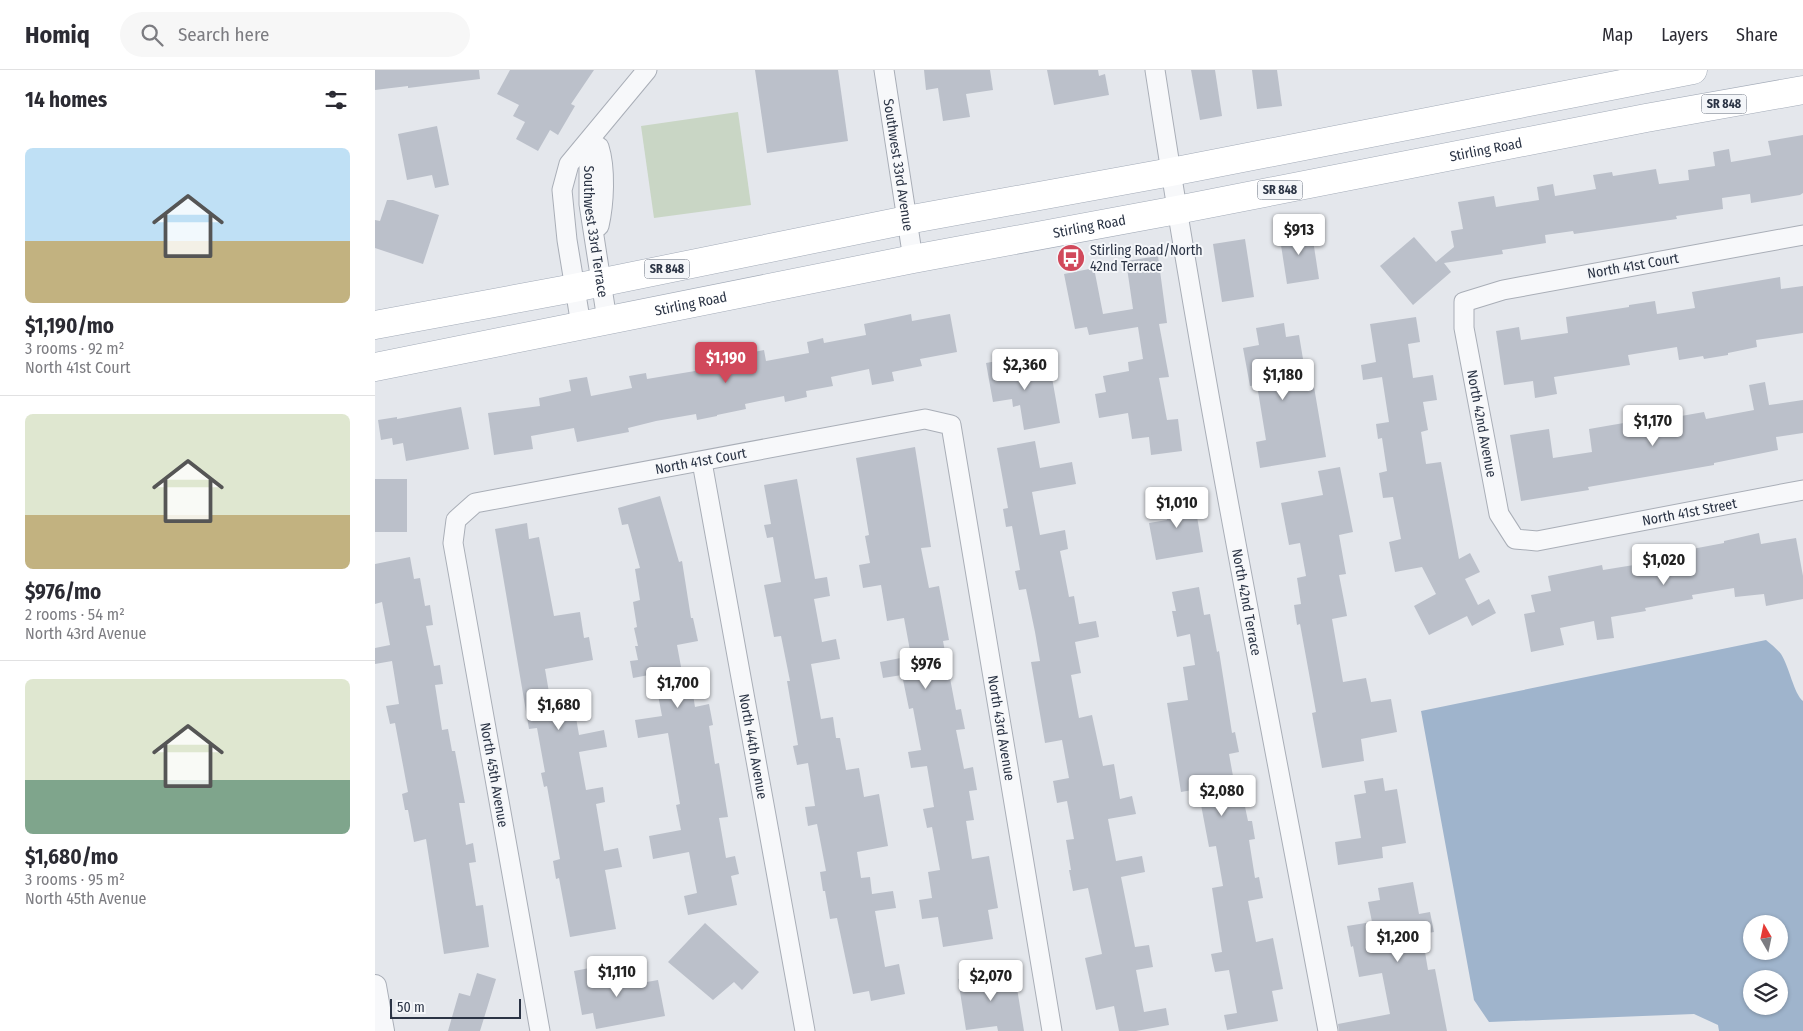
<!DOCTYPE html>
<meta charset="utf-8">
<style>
:root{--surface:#fff;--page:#f7f7f7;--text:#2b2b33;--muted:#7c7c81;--line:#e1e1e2;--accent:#d1495b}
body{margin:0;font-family:"Fira Sans Condensed",sans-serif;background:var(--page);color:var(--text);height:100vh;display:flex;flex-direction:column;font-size:19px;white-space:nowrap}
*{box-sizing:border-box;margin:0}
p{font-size:16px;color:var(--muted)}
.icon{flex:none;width:28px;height:28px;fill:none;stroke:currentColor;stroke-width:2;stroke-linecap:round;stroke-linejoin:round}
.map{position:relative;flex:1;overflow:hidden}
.panel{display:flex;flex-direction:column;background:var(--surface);width:375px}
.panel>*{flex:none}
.needle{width:32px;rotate:351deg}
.fabs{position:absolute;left:1368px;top:845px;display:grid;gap:10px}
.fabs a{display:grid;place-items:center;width:45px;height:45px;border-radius:50%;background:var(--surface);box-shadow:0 1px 4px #0004;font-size:25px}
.scale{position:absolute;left:15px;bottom:12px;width:131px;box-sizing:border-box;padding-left:5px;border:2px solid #2b3445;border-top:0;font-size:14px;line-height:18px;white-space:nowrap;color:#2b3445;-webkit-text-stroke:4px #f4f6f9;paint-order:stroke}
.price{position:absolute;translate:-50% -42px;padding:0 11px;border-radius:5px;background:#fff;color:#222;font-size:16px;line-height:32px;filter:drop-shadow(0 1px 2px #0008)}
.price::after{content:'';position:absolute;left:50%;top:30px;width:15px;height:11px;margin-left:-8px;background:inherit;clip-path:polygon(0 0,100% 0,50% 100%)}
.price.active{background:var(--accent);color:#fff}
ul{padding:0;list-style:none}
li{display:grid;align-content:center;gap:10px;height:265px;padding:0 25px}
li+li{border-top:1px solid var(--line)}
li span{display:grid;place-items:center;height:155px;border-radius:8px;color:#555}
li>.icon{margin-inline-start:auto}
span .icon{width:90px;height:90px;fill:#fffc;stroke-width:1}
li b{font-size:21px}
h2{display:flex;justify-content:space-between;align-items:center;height:60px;padding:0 25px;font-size:21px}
header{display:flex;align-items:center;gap:30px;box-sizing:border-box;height:70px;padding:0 25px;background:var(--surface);border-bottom:1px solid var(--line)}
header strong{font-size:24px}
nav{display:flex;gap:28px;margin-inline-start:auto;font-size:18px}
.search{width:350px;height:45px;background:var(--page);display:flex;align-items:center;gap:12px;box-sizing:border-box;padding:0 18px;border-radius:28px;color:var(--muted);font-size:19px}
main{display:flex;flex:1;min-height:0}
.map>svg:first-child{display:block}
.green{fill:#c9d6c5}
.water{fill:#9fb4cc;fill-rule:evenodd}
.building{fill:#bbc0ca}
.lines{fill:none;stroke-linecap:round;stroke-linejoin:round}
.minor-casing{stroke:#a9aeb7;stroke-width:21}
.tertiary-casing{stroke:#a9aeb7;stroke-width:24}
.primary-casing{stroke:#a3abb8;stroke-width:29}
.minor{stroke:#f7f8fa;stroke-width:19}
.tertiary{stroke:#f7f8fa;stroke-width:22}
.primary{stroke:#fff;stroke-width:28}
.labels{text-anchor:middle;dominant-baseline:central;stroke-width:4;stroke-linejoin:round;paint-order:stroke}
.shield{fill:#f4f6f9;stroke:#676e7b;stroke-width:1}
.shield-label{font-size:12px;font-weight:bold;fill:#2b3445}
.street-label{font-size:14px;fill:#2b3445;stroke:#f4f6f9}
.poi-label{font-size:14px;fill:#2b3445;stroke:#f4f6f9;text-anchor:start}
</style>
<header>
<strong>Homiq</strong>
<div class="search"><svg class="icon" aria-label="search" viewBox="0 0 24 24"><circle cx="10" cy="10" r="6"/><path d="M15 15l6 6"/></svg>Search here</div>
<nav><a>Map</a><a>Layers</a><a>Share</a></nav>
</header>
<main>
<section class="panel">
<h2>14 homes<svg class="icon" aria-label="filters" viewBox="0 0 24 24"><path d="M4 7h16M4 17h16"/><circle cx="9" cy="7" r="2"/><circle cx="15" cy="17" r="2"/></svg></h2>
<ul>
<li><span style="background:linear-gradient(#bfe0f5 60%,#c2b280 0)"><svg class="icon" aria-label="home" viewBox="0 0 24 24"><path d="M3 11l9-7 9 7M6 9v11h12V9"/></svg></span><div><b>$1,190/mo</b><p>3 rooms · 92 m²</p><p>North 41st Court</p></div></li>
<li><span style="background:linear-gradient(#dfe7d0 65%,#c2b280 0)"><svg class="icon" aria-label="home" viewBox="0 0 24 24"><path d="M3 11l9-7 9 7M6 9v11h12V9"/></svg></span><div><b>$976/mo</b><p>2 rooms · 54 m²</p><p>North 43rd Avenue</p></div></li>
<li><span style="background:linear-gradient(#dfe7d0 65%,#7fa58c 0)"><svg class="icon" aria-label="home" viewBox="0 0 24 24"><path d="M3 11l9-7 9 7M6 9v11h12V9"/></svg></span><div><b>$1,680/mo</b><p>3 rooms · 95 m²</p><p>North 45th Avenue</p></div></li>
</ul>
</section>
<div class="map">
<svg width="1428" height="961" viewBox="0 0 1428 961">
<rect width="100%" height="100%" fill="#e4e7ec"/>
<polygon class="green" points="363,42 376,135 279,148 266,56"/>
<path class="water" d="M1391,570c5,4 11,9 15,14 8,12 13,40 22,47v330h-84l-1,-6 -24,-11 -205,8 -15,-22 -53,-289zM1376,854h28v27h-28zM1376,909h28v27h-28z"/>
<g class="building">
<polygon points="0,0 104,0 105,9 33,18 33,16 0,20"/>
<polygon points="135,0 219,0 196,34 200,36 183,65 175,60 163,81 141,69 150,52 138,46 144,35 122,24"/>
<polygon points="380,0 463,0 473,71 392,83"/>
<polygon points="549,0 615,0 618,20 591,24 595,47 568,51 563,18 551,20"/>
<polygon points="672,0 723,0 724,6 730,4 734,25 679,35"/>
<polygon points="816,0 840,0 847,46 825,50"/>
<polygon points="877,0 902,0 907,36 882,39"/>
<polygon points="62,56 74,115 60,118 57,105 32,110 23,64"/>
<polygon points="1428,65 1428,123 1425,125 1376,133 1375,124 1347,128 1348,139 1301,146 1302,149 1199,164 1198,161 1170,165 1171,173 1127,180 1128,184 1069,193 1076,202 1038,235 1005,196 1039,167 1061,192 1079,177 1076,161 1088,159 1083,132 1119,126 1121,137 1164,130 1162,117 1178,114 1180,126 1221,119 1218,105 1237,102 1238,106 1281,99 1284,114 1314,110 1313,100 1340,96 1338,82 1354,79 1356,92 1396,85 1393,71"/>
<polygon points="12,130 18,130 64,145 48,194 0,178 0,150 5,151"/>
<polygon points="936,157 944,209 912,214 904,162"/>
<polygon points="870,169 879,227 847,232 838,174"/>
<polygon points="783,186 792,253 784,254 794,307 784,308 792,350 803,349 807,381 776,385 774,367 757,369 753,343 724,348 720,324 731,322 728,306 754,301 753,292 768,289 763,257 714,265 712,257 700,259 689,204 719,198 728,244 758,239 751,191"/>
<polygon points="1405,207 1406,219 1428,216 1428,263 1381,270 1382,277 1353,283 1353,285 1329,289 1328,286 1304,290 1302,277 1253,285 1255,295 1179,307 1182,324 1160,328 1158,311 1129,315 1121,261 1144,257 1146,270 1193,263 1191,247 1254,237 1254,235 1280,231 1282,244 1320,238 1317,222"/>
<polygon points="536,244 537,251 575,244 582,282 545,289 547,296 517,302 519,311 497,315 494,299 456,307 458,316 431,321 432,327 410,332 409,326 370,334 371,339 342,345 342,346 322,350 321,344 281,351 253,358 254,362 202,372 199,358 156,366 158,379 119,385 113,343 165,336 164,328 196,321 194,310 212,307 216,326 257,318 254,306 271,303 272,309 344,297 343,289 389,280 391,291 434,283 432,272 448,268 449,273 491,265 489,254"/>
<polygon points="1041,247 1045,272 1033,274 1038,308 1058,305 1062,330 1048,332 1053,360 1046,362 1051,394 1066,392 1084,489 1095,483 1105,502 1090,509 1103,535 1114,529 1121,543 1097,556 1092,546 1054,565 1039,536 1061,524 1047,497 1020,502 1014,472 1026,469 1018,427 1008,428 1004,403 1012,401 1007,368 1003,369 1001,354 1014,352 1007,307 988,310 986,295 1001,292 995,254"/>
<polygon points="909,253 911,267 924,265 928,289 913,291 918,321 939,317 951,387 885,398 881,372 891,370 882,315 875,316 868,278 884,275 881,258"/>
<polygon points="654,285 658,305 676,302 685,353 649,360 645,335 638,337 637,329 618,332 611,293"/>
<polygon points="1390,312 1394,335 1428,330 1428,363 1401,367 1403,380 1339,393 1339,395 1213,417 1214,420 1146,431 1135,365 1174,359 1178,388 1217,382 1214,359 1266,350 1266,353 1329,342 1331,349 1379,340 1374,315"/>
<polygon points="86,337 94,379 31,391 28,373 18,375 17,368 6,370 3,350 22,347 22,349"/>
<polygon points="660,371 665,398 697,392 701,414 657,422 665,465 690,460 693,479 685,481 694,527 699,526 704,554 721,551 724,567 700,572 706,603 696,605 704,648 717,645 728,696 739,694 745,729 757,726 761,744 733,749 741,791 767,786 770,802 746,807 760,877 774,875 778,897 761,900 769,942 791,938 794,955 761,961 744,961 739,936 721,940 710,888 727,884 713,818 698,821 694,800 696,800 691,770 699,769 692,731 682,733 678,711 694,708 687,670 670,673 656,592 665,591 660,562 651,519 644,520 640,501 645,500 637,456 631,457 628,439 633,438 622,378"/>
<polygon points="540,377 556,477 546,478 554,518 564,516 574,570 568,571 581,640 586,639 590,659 581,660 589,699 598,697 602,720 594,721 599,750 591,751 597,789 614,786 623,838 613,840 618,869 568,877 563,847 547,849 544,830 557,828 553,802 565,800 557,757 552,758 548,739 559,737 552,696 536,698 533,682 546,680 538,638 534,639 527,605 508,608 505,592 536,586 529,548 512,551 506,515 488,518 484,495 495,493 490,466 494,465 481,388"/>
<polygon points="965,397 978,462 964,465 971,504 964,505 972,546 957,549 968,612 991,608 996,632 1016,629 1022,662 986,669 989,691 947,698 937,643 941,642 925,554 922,555 919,535 926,534 922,508 931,506 925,473 914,475 906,433 948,425 943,401"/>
<rect x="0" y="409" width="32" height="53"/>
<polygon points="422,409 440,509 452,507 455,526 439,529 447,572 461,569 465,589 436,594 446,649 458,647 461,668 465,668 471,700 484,698 489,727 504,724 513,776 482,782 486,808 495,807 497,824 518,821 521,838 500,841 510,897 524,894 530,924 496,931 494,921 478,924 462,848 455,849 450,821 448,821 445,802 451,801 442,754 433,756 430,737 440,736 433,693 422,695 418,676 423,675 412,611 415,611 406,566 399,567 389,515 406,512 398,467 392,468 389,455 396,454 389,415"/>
<polygon points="818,423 828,482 781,490 774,453 792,450 788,428"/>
<polygon points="285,426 304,492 307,491 316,548 318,548 323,571 302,575 309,613 316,612 320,637 334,634 338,655 334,656 340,694 344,693 353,747 344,748 351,788 360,786 364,804 356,806 362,835 313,845 309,826 322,823 314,782 278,789 274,766 306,760 301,735 305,734 293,663 263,668 260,650 287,646 279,604 258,608 255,591 263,590 260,576 263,576 259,558 262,557 258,532 265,530 260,499 265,498 253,454 247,455 243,438"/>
<polygon points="152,453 154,469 164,467 179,546 205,542 209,568 214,567 218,590 170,599 176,634 198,630 204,665 229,660 232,677 204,682 211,720 228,717 230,732 221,734 229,781 243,778 247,797 230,800 241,859 195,867 184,808 181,809 178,791 185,789 172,716 169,717 166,703 170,702 162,658 154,659 120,459"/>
<polygon points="1384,463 1386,474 1421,468 1428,506 1428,529 1391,536 1389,524 1360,527 1359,518 1317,525 1318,529 1270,538 1271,541 1236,547 1239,568 1222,570 1219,551 1185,558 1189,575 1156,582 1149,544 1160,542 1156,525 1176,521 1173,506 1227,495 1228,500 1265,494 1265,490 1285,487 1286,491 1318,485 1317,479 1349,473 1349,471"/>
<polygon points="35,487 39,509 45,508 50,536 55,535 58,555 51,556 59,596 65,595 68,614 60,615 67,660 73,659 77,681 80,681 90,733 84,733 91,775 98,773 101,792 94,793 101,836 108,835 114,877 69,884 51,769 39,772 33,740 30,740 27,724 33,722 20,653 15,654 11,636 24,634 17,591 0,594 0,578 15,575 7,532 0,534 0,494"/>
<polygon points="824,517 829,545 835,544 842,582 844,581 857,663 860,662 864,682 854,684 862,728 868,727 873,751 877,751 880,769 874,770 880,808 884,807 888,828 873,831 881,872 898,868 908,919 897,921 903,951 852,960 849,945 862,943 854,900 840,902 836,884 847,882 837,818 848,816 841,776 834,777 823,719 806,722 792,633 813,630 808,597 820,595 815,564 802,567 797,541 801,541 797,522"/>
<polygon points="1008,708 1010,721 1022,719 1031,773 1007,777 1008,788 963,795 960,772 986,768 979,725 991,723 989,711"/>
<polygon points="1038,812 1044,844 1055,842 1059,862 1047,864 1053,900 1060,899 1072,961 964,961 963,954 1015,944 1007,903 984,907 978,876 976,877 972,856 997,852 993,832 1005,830 1003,818"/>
<polygon points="330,853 384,902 367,920 359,912 338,930 293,892"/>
<polygon points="235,894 239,918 283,910 290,946 221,959 218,943 207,945 199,901"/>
<polygon points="639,900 649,961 623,961 622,956 591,960 583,909"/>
<polygon points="102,903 121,909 105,961 73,961 84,923 95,926"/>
</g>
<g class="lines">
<defs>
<g id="minor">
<path id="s1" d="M509,0l29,189"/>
<path id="s2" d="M780,0c49,322 113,641 173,961"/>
<path id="s3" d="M214,72v62l18,116"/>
<path d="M214,72l10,5c7,22 5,57 0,79"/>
<path id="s4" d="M1428,165l-300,55 -39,12v26l35,186 16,25 22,2 266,-51"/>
<polyline points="206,255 192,170 187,120 194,94 272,0"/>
<path id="s5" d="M327,392l103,569"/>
<path id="s6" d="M165,961l-87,-488 3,-23 19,-17 450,-84 26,6 101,606"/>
</g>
<polyline id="tertiary" points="0,916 8,961"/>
<g id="primary">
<polyline points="0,255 199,218 532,150 796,102 1318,0"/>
<path id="s7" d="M0,297l538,-108 264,-49 469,-92 157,-28"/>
</g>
</defs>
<use href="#minor" class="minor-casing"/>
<use href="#tertiary" class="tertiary-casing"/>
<use href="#primary" class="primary-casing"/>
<use href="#minor" class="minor"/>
<use href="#tertiary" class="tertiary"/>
<use href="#primary" class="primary"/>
</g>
<defs>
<symbol id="bus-disc" viewBox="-11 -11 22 22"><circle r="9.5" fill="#d1495b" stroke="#f4f6f9"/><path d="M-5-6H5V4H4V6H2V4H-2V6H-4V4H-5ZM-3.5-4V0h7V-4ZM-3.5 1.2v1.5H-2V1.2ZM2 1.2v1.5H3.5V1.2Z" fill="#fff"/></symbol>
</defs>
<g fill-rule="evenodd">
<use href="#bus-disc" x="680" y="172" width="32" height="32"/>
</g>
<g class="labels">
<g class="shield">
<rect x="1326.5" y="24.5" width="45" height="19" rx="4"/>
<rect x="882.5" y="110.5" width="45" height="19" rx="4"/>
<rect x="269.5" y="189.5" width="45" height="19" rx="4"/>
</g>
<g class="shield-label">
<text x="1349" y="34">SR 848</text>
<text x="905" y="120">SR 848</text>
<text x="292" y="199">SR 848</text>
</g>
<g class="street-label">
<text stroke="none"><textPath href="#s7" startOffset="1132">Stirling Road</textPath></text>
<text stroke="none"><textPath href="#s1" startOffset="96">Southwest 33rd Avenue</textPath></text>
<text stroke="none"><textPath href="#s7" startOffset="728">Stirling Road</textPath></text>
<text stroke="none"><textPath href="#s3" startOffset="90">Southwest 33rd Terrace</textPath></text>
<text transform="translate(1258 196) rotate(-10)">North 41st Court</text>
<text stroke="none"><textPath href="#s7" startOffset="322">Stirling Road</textPath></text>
<text stroke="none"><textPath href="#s4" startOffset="469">North 42nd Avenue</textPath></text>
<text stroke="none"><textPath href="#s6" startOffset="774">North 41st Court</textPath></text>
<text stroke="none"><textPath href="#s4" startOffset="768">North 41st Street</textPath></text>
<text stroke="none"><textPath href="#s2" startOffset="540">North 42nd Terrace</textPath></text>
<text stroke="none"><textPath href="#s6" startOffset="1336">North 43rd Avenue</textPath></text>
<text stroke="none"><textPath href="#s5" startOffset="289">North 44th Avenue</textPath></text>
<text transform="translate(119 705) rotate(80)">North 45th Avenue</text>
</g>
<g class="poi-label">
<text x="715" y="180">Stirling Road/North<tspan x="715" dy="16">42nd Terrace</tspan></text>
</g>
</g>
</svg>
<div class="fabs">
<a><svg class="needle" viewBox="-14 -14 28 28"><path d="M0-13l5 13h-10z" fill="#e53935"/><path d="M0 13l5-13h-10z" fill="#7c7c81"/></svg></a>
<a><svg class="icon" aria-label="layers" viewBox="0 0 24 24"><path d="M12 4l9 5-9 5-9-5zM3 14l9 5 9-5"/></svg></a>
</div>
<div class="scale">50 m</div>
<b class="price" style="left:924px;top:186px">$913</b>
<b class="price active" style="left:351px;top:314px">$1,190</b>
<b class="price" style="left:650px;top:321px">$2,360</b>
<b class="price" style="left:908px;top:331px">$1,180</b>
<b class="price" style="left:1278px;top:377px">$1,170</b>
<b class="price" style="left:802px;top:459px">$1,010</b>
<b class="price" style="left:1289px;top:516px">$1,020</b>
<b class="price" style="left:551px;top:620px">$976</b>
<b class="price" style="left:303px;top:639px">$1,700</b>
<b class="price" style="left:184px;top:661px">$1,680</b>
<b class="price" style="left:847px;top:747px">$2,080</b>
<b class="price" style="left:1023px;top:893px">$1,200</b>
<b class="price" style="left:242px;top:928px">$1,110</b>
<b class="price" style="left:616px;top:932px">$2,070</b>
</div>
</main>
